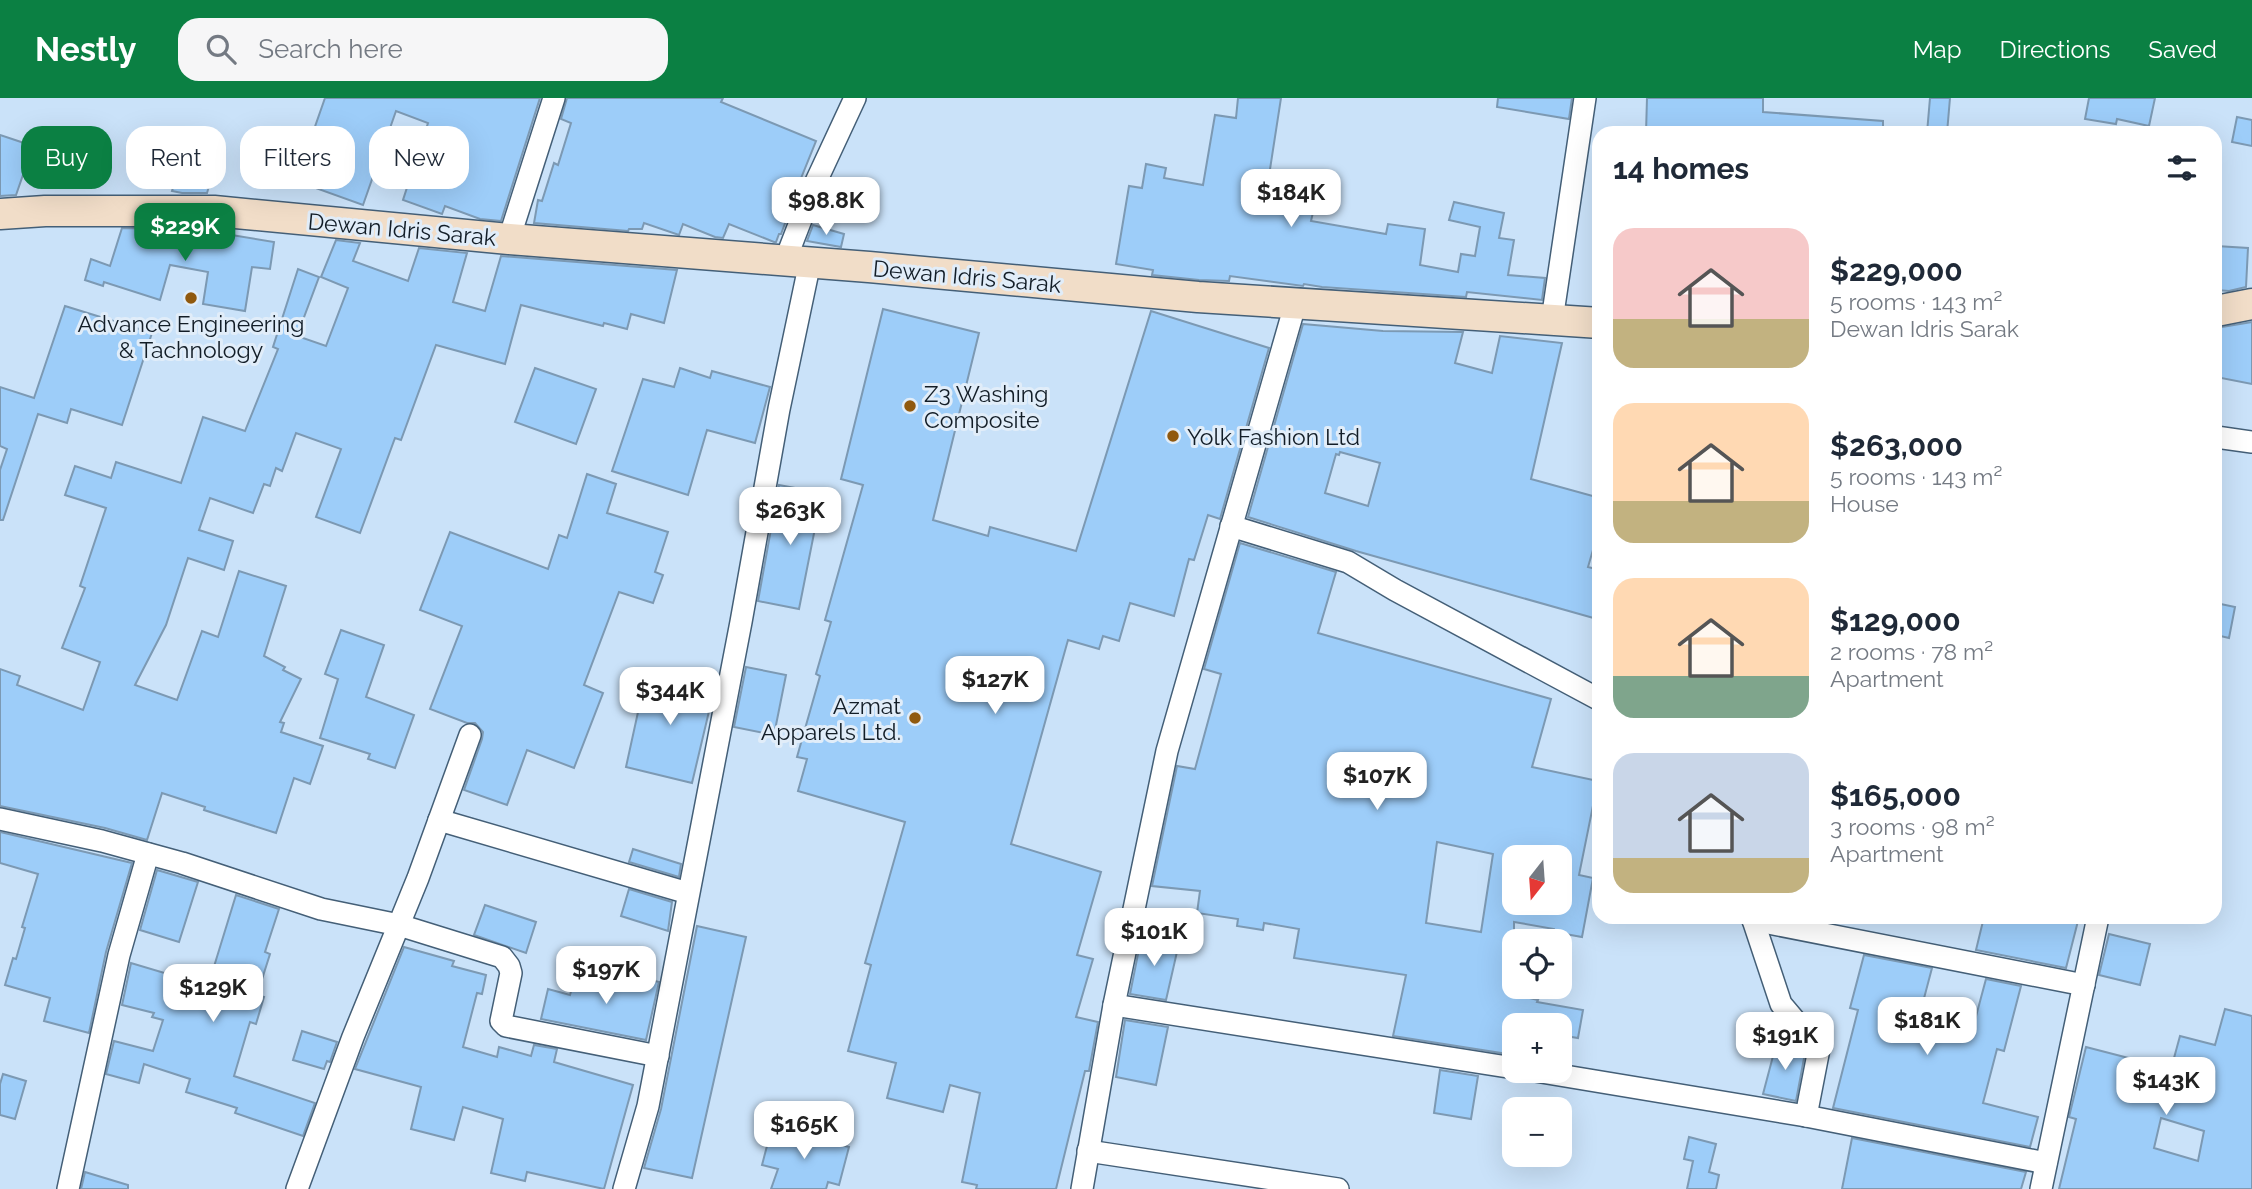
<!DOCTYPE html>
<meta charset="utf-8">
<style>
:root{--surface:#fff;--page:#f6f6f7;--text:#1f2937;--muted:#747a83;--accent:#0b8043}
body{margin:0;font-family:Raleway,sans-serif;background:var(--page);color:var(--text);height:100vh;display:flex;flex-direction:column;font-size:26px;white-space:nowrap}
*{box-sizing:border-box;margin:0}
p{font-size:23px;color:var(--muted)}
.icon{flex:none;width:38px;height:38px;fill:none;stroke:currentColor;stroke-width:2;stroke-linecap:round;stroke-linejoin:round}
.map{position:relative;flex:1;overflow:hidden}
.drawer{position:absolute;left:1592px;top:28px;width:630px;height:798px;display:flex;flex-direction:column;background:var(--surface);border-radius:21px;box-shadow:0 7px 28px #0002}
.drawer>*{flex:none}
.guide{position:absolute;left:21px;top:28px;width:665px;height:63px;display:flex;gap:14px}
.needle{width:46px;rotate:197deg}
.tools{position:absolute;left:1502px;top:747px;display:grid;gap:14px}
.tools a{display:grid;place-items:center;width:70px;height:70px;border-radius:14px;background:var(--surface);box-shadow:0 7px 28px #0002;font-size:35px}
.price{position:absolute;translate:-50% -60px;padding:0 16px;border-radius:14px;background:#fff;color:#222;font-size:23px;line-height:46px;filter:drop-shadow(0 2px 4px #0008)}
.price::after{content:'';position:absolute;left:50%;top:42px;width:21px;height:16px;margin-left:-10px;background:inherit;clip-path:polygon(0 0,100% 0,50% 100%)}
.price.current{background:var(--accent);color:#fff}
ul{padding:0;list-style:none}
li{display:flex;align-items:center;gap:21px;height:175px;padding:0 21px}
li span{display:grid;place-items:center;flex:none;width:196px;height:140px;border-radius:21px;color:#555}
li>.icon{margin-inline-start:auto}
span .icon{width:84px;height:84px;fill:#fffc;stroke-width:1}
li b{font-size:30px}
h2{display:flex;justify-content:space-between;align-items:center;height:84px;padding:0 21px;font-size:30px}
.pill{padding:0 24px;border-radius:21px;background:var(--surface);box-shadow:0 7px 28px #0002;font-size:24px;line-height:63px}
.pill.current{background:var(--accent);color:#fff}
header{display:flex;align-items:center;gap:42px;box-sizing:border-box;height:98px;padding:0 35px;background:var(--accent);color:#fff}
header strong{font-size:33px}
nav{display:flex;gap:38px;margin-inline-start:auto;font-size:24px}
.search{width:490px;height:63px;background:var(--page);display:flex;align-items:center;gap:18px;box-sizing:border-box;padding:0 24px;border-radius:21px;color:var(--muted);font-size:26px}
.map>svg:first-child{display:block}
.building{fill:#9dcdf9;stroke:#7c99b3;stroke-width:2;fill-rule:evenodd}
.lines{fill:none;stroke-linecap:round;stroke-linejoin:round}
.minor-casing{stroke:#445f77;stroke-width:24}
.secondary-casing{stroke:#445f77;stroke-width:33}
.minor{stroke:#fff;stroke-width:21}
.secondary{stroke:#f1ddc8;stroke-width:30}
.poi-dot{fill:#90590e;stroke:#e1edf9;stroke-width:2.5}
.labels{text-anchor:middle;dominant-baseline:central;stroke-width:6;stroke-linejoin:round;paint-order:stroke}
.street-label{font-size:23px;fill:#121d27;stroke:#e1edf9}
.poi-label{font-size:23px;fill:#121d27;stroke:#e1edf9;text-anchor:start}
</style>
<header>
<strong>Nestly</strong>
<div class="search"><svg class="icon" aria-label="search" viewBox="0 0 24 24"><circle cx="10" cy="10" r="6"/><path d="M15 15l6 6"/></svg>Search here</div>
<nav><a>Map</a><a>Directions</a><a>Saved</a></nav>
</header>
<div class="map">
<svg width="2252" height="1091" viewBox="0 0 2252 1091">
<rect width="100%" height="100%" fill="#cae2f9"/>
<g class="building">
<polygon points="325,0 540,0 501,123 480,121 445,108 442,116 403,102 428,25 396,13 363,107 296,83"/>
<polygon points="567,0 723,0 721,4 816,43 785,120 787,120 781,136 779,136 776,144 774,144 729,126 723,140 715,139 683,126 679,137 644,125 642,131 629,131 628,133 534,125 538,102 542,103 554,65 558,67 571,25 561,21"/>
<polygon points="1238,0 1281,0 1266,97 1282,100 1281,104 1314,110 1311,123 1386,136 1388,126 1425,131 1420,167 1458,174 1461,156 1475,158 1480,129 1449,122 1454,104 1504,115 1499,140 1514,142 1508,177 1545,180 1542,202 1467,194 1466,199 1322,189 1304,186 1303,188 1230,178 1229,183 1199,182 1152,177 1153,172 1116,166 1129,88 1142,90 1146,66 1166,70 1164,80 1203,87 1215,17 1236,20"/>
<polygon points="1498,0 1572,0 1569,21 1497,9"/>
<polygon points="1647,0 1763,0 1763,14 1883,23 1883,35 1646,35"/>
<polygon points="1930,0 1950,0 1947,35 1927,35"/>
<polygon points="2089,0 2155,0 2149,28 2117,21 2116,26 2085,21"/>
<polygon points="2237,19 2252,22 2252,48 2232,44"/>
<polygon points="0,37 33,48 16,97 0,98"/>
<polygon points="177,76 210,85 207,95 182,95 172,93"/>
<polygon points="813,127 844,136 841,149 807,143"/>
<polygon points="122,130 195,131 274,144 270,171 252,169 245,213 203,206 208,174 170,167 160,202 104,184 103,188 85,182 91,161 110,168"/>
<polygon points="336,142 360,145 353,163 408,183 419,150 467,155 453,204 485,213 501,158 677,172 664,225 631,216 627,231 604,225 603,228 521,207 505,266 436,247 401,342 395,340 360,435 316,419 341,351 296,335 282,373 276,370 270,388 264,386 253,415 210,400 199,432 233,443 224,472 188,460 166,527 135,587 177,602 202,533 218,539 239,473 286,488 264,558 285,569 283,572 301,581 280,624 284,625 281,634 323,648 310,686 294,680 276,735 204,712 205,709 162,695 147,742 105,730 0,708 0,571 20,578 17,587 83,612 100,564 62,550 85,490 80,488 106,410 65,397 75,368 111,380 116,364 181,385 203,319 245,333 278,251 273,249 298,171 319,179 297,238 326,248 348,190 321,179"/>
<polygon points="2216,148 2248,150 2246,189 2229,193 2216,192"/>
<polygon points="65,208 152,235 122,327 71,311 67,325 38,316 3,422 0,422 0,372 7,351 0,348 0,289 34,300"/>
<polygon points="883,211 979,235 933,422 988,438 990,429 1076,453 1151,213 1269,250 1220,421 1208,417 1194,462 1189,461 1174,518 1130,505 1119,543 1103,538 1099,551 1068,542 1011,746 1101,774 1077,857 1093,861 1076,919 1098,924 1089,973 1085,973 1056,1091 976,1091 977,1087 962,1084 980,995 950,987 943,1014 887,1000 896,965 848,953 871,867 865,865 905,724 798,693 807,661 797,659 820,578 816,576 831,524 825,522 863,387 841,381"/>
<polygon points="2252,224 2252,286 2216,279 2216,230"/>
<path d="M1303,226l80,7 80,1 -8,31 37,10 8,-37 62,7 -31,136 69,19v28l-12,41 12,3v38l-3,11 -241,-68 -108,-34zM1340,354l40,11 -12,43 -43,-13 11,-39 3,1z"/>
<polygon points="535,270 596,291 576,346 515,324"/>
<polygon points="680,270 710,280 712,273 770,289 755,345 707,332 688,397 612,373 643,281 674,289"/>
<polygon points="587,376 616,386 607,415 668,434 655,474 663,477 653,505 619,494 584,587 603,595 574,670 527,652 507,707 464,692 482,641 483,634 475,625 467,625 430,611 462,528 420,512 450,434 548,471 559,437 567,440"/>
<polygon points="779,387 822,395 799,511 758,503"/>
<path d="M1240,445l96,29 -18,61 233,66 -19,68 66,14 -19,94 14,3 -11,59 -28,-5v-3l-40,-7v65h13l-2,10 13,3 -1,2 46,8 -5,28 -19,-3v-9h-45v29l-121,-19 13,-61 -112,-17 5,-29 -35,-6 -1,7 -26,-4 1,-7 -41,-6 3,-22 -48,-5 25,-120 18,3 26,-95 -17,-5zM1437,744l56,12 -12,78 -55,-9zM1514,760h45v45h-45z"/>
<polygon points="2216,505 2235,509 2229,540 2216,537"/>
<polygon points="341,532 384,547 366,599 414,617 395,670 368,661 370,656 320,640 338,581 325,576"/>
<polygon points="746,569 786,577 774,637 734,629"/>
<polygon points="647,573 715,588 692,685 626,669"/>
<polygon points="0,734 132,765 106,854 89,935 44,923 50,900 5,887 13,860 16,861 25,830 22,829 38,776 0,765"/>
<polygon points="633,751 681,766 679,779 629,764"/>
<polygon points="157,772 198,784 179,844 140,832"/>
<polygon points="629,791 672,804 668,833 621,818"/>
<polygon points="236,797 279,811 265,854 270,856 257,897 264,899 256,926 250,924 234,978 315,1005 303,1038 235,1015 237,1010 186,994 190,981 144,966 139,985 106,976 114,943 153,953 163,922 152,919 154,915 122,907 131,865 208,888"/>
<polygon points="485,807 536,824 526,855 474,837"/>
<polygon points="1984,819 2079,819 2066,870 1976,852"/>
<polygon points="697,828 746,839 692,1080 644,1070 661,1011"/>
<polygon points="1142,836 1179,845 1166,902 1130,896"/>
<polygon points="2109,836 2150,846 2140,887 2099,877"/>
<polygon points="404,849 454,863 452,868 486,877 482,896 477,895 463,949 497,959 499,949 531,958 534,947 557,951 554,964 633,987 604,1091 527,1074 525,1083 491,1075 503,1021 463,1009 454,1042 411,1031 421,989 355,971"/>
<polygon points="1864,857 1932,870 1918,923 1971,937 1986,881 2021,888 2004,953 1997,951 1983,1005 2038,1019 2030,1049 1833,1010 1858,912 1850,910"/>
<polygon points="605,871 659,884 646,942 541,921 548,891 570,897 573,886 600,893"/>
<path d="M2225,911l27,7v173h-193l17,-70 -7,-2 17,-70 85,22 9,-33 35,9zM2161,1020l43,13 -6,30 -44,-13z"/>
<polygon points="1125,922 1168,929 1156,987 1116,979"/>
<polygon points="302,933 337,944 330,964 327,963 324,971 293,962"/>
<polygon points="1777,943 1801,950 1805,955 1796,1003 1763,996"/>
<polygon points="1440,972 1478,978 1471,1021 1434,1015"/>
<polygon points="3,976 26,983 15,1021 0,1017 0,986"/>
<polygon points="772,1029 849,1049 839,1087 828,1084 826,1091 771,1091 778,1071 762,1067"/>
<polygon points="1689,1039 1716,1046 1709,1074 1719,1077 1716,1091 1687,1091 1693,1063 1684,1061"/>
<polygon points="1852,1040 2026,1074 2021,1091 1842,1091"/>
<polygon points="85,1074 128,1087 128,1091 81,1091"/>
</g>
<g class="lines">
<defs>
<g id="minor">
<polyline points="509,141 554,0"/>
<polyline points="785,163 814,88 855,0"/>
<polyline points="1552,222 1585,0"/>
<polyline points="2216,339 2252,344"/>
<polyline points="1231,428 1348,464 1395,492 1600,602"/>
<polyline points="0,721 102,743 182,765 321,811 399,827 502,859 509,868 511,875 501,923 506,928 658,958"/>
<polyline points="439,722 688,795"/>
<polyline points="1752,819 1781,906 1819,951 1806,1018"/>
<polyline points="1753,822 2084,887"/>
<polyline points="1114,907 1514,970"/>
<polyline points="1535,973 1806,1018 2046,1065"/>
<polyline points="1088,1053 1338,1091"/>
<polyline points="68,1091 119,857 148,756"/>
<polyline points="297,1091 353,939 418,780 470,637"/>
<polyline points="624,1091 648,1008 741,524 779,311 810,164"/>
<polyline points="1082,1091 1114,907 1167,653 1295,207"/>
<polyline points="2041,1091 2098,819"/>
</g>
<g id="secondary">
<polyline points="0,116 45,113 214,113 509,141 869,169 1198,199 1600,225"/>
<polyline points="2216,213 2252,206"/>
</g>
</defs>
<use href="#minor" class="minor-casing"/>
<use href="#secondary" class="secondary-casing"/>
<use href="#minor" class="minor"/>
<use href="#secondary" class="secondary"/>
</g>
<g class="poi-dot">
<circle cx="191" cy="200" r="7"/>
<circle cx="910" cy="308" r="7"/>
<circle cx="1173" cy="338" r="7"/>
<circle cx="915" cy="620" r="7"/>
</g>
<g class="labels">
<g class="street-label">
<text transform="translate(402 131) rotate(5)">Dewan Idris Sarak</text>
<text transform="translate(967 178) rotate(5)">Dewan Idris Sarak</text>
</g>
<g class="poi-label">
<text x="191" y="225" text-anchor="middle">Advance Engineering<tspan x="191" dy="26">&amp; Tachnology</tspan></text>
<text x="924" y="295">Z3 Washing<tspan x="924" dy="26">Composite</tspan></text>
<text x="1187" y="338">Yolk Fashion Ltd</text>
<text x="901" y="607" text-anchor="end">Azmat<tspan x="901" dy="26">Apparels Ltd.</tspan></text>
</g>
</g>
</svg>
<div class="tools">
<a><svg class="needle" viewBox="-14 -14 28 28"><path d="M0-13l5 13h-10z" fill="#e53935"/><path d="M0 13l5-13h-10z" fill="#747a83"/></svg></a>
<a><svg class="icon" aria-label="locate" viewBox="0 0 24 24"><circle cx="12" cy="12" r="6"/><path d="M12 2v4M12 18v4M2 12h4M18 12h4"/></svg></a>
<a>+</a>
<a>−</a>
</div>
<b class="price" style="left:1291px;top:131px">$184K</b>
<b class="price" style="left:826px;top:139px">$98.8K</b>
<b class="price current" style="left:185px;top:165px">$229K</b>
<b class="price" style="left:790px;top:449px">$263K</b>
<b class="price" style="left:995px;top:618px">$127K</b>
<b class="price" style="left:670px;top:629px">$344K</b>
<b class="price" style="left:1377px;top:714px">$107K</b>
<b class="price" style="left:1154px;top:870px">$101K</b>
<b class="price" style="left:606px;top:908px">$197K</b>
<b class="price" style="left:213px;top:926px">$129K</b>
<b class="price" style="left:1927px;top:959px">$181K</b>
<b class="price" style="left:1785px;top:974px">$191K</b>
<b class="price" style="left:2166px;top:1019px">$143K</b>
<b class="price" style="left:804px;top:1063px">$165K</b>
<div class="guide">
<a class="pill current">Buy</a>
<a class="pill">Rent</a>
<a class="pill">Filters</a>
<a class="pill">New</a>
</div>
<section class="drawer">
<h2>14 homes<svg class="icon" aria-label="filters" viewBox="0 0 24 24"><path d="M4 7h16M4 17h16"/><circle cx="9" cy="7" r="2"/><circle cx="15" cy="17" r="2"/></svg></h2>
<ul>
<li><span style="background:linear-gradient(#f6c9c9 65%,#c2b280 0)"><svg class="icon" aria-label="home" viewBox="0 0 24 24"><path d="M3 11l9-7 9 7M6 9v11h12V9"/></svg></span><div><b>$229,000</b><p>5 rooms · 143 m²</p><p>Dewan Idris Sarak</p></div></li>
<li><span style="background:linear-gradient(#ffd9b3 70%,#c2b280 0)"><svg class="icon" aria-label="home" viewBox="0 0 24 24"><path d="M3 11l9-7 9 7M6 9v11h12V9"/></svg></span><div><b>$263,000</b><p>5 rooms · 143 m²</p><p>House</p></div></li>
<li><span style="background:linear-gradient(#ffd9b3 70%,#7fa58c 0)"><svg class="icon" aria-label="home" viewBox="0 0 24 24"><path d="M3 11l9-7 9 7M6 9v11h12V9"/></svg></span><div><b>$129,000</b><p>2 rooms · 78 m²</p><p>Apartment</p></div></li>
<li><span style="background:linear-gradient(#c9d6e8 75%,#c2b280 0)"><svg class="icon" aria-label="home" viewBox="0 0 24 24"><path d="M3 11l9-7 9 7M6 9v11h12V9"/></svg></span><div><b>$165,000</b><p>3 rooms · 98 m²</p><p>Apartment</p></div></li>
</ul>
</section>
</div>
